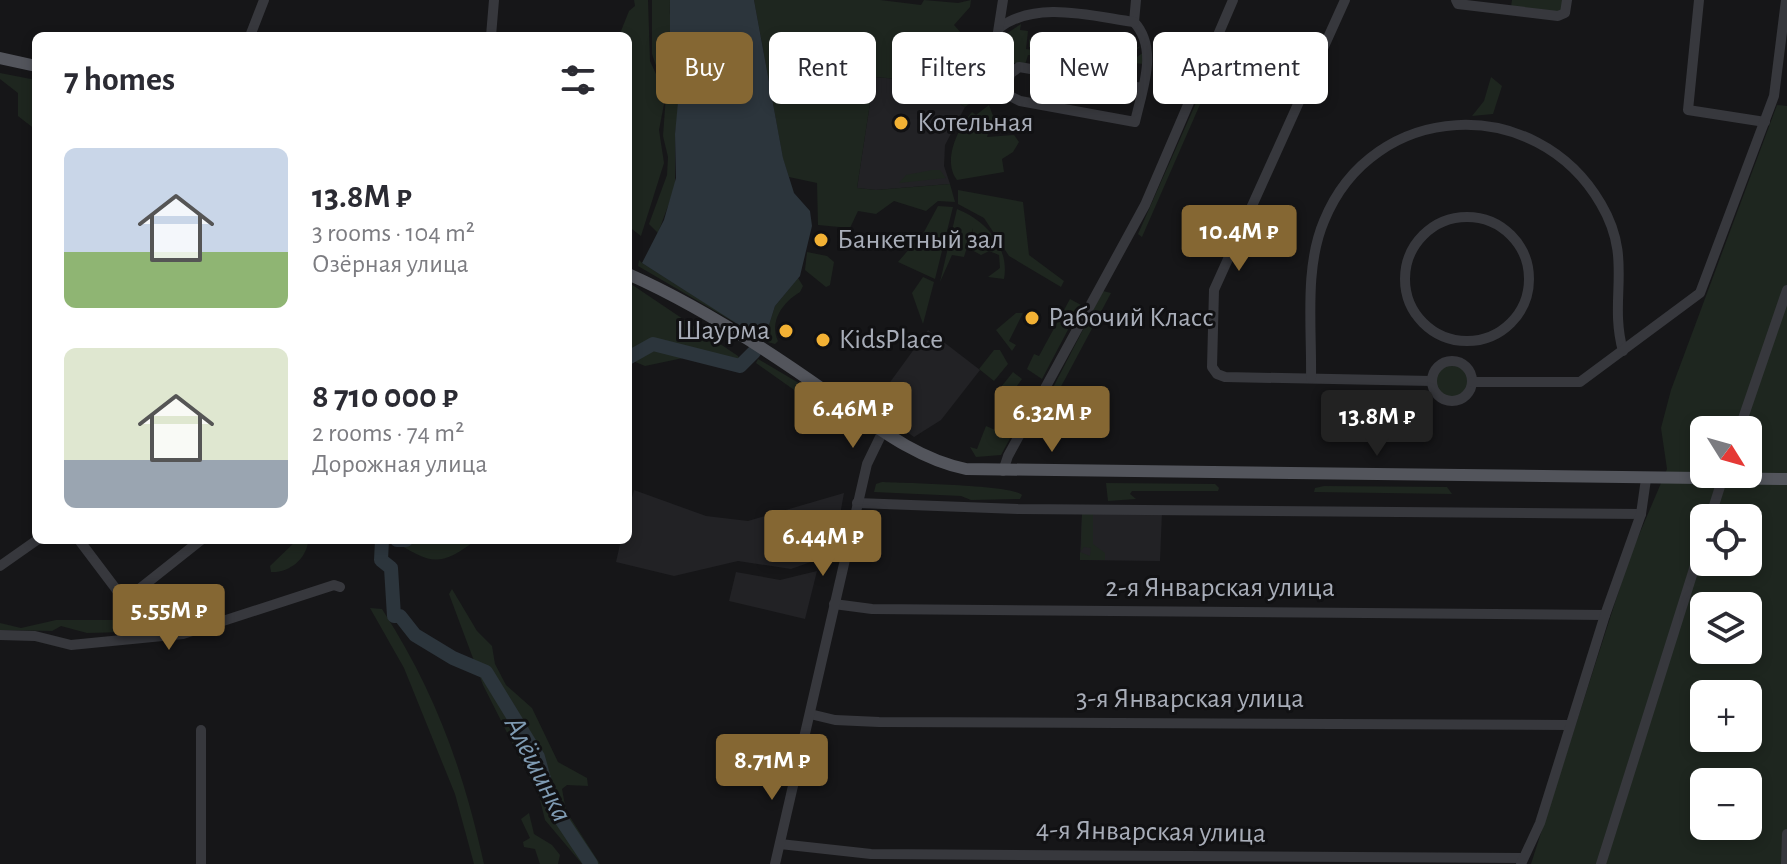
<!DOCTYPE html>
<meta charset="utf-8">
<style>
:root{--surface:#fff;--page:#f2f2f3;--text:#2b2b33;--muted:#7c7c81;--accent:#856733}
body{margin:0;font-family:"Alegreya Sans",sans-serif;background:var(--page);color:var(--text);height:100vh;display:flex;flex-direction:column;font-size:30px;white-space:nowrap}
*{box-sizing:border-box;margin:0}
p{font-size:26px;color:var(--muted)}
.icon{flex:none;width:44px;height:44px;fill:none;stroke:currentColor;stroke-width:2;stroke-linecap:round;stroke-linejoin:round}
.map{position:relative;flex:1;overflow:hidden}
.panel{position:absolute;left:32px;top:32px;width:600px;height:512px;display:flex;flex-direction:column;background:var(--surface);border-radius:12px;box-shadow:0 4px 12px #0003}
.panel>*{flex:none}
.guide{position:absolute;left:656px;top:32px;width:760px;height:72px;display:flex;gap:16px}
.needle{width:52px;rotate:127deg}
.fabs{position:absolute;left:1690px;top:416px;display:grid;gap:16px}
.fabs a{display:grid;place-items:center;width:72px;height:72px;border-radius:12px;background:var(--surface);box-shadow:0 4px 12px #0003;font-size:40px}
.price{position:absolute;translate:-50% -68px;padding:0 18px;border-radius:8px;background:var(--accent);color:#fff;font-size:26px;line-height:52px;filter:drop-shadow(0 2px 4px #0008)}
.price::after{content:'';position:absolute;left:50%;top:48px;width:24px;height:18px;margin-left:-12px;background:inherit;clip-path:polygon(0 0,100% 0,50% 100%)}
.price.on{background:#222;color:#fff}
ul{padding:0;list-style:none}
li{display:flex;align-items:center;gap:24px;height:200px;padding:0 32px}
li span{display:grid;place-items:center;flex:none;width:224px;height:160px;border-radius:12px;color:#555}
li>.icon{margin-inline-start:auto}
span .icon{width:96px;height:96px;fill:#fffc;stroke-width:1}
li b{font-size:34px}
h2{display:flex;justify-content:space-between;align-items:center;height:96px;padding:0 32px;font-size:34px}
.chip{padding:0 28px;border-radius:12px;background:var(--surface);box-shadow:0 4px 12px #0003;font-size:28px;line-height:72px}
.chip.on{background:var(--accent);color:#fff}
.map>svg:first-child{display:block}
.built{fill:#222225}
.green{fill:#1e261f;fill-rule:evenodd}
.water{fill:#2c353c}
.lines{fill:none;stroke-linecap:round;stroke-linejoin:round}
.river{stroke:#2c353c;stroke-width:14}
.minor{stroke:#37383d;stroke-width:10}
.major{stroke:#53555c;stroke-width:12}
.poi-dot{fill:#f2b134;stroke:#111113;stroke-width:3}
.labels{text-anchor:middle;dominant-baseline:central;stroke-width:6;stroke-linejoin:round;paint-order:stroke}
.poi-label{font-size:28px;fill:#a8adb8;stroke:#111113;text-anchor:start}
.street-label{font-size:28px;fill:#a8adb8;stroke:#111113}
.water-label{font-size:30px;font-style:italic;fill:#7f9bb3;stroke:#111113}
</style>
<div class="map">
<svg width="1787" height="864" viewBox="0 0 1787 864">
<rect width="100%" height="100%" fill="#161618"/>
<g class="built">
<polygon points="874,77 924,81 965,107 945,145 944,166 950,184 876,190 857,188"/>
<polygon points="928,330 980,370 941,420 914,437 872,407"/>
<polygon points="634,490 706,516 748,521 844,493 833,554 791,569 738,561 674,576 616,562 621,540 628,540 628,513"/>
<polygon points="1162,512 1160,561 1080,560 1082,513"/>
<polygon points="817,571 805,619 729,601 736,572 780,580"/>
</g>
<g class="green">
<polygon points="634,0 648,0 650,61 662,87 664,104 659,130 664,163 641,236 628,226 628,36 619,36 629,11 635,6"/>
<path d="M652,0h18c-2,33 9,63 10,95l-7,5 6,4 -4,30v53l-17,46 -9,-9 18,-49 1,-18 -5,-21 3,-41 -14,-41z"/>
<polygon points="754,0 880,0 921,5 924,0 958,3 971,0 970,7 954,25 964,36 955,71 989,79 980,96 965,107 924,81 874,77 857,188 876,190 950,184 955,202 938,201 926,211 894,201 876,214 858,211 850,228 818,225 817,183 789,177 783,159"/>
<polygon points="1512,0 1563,0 1562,13 1511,7"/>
<polygon points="1021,24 1020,30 1028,31 1026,49 1128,64 1145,51 1143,64 1134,63 1131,82 1038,67 1040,57 1028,55 1025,65 1001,61 1006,34"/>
<polygon points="1034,36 1131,50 1141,46 1124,60 1029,47 1029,40"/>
<polygon points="1215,60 1219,61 1142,237 1138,234"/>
<polygon points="0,73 36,80 36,130 18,116 18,93 0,79"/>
<polygon points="1491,77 1502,86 1493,114 1472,116 1484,101"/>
<path d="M989,105l4,11 -6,21 27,-2 5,7 -6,10 -11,7 2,13 -47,8c-15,-19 1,-52 15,-68l4,3z"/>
<path d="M1777,105l10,1v758h-256l99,-308 37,-87 -6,-41 10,-38zM1704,430h44v44h-44zM1704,518h44v44h-44zM1704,606h44v44h-44zM1704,694h44v44h-44zM1704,782h44v44h-44z"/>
<polygon points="932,170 940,170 946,178 899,183 906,175"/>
<polygon points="958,190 1023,202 1029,255 1064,281 1061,287 1009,256 984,218 958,204"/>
<polygon points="938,206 953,207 935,279 898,262 924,232"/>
<path d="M957,209c28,11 53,38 47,70l-16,-2 12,-9 -1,-13 -10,-4 -8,4 -11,-6 3,-21 -9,29 -12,-2 -12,27z"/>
<polygon points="807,252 827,256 834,262 830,285 826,287 805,270"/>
<polygon points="639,260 642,263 756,335 638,266"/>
<polygon points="923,277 934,282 923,324 912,293"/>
<path d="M798,278l5,8 -3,6c-17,10 -31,29 -22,49l-3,3 -11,-3 11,-35z"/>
<polygon points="628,282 738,356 743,369 683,358 645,366 628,359"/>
<polygon points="1103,291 1111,293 1049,409 1045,403"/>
<polygon points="1070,299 1081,305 1042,379 1027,369 1034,354 1039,356"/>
<polygon points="1016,313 1023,313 1009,341 1016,345 1012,351 996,330"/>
<polygon points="994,350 1000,350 1008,364 994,381 979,369"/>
<polygon points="758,359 819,395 839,412 826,407 818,399 797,392 756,363"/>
<circle cx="1452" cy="381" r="16"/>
<polygon points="1013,372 1022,379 1014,390 1022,398 1033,386 1037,388 1020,417 1025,404 1001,387"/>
<polygon points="986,426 1007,435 1014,431 1001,455 976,457 970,447 977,449"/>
<path d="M882,482c20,1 132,3 140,13l-2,4 -49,1 -10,-4 -87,-4 2,-8z"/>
<polygon points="1106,483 1215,484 1219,488 1218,491 1132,491 1130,494 1136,499 1108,501"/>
<polygon points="1324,486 1447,487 1452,494 1314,492 1315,488"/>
<polygon points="1082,513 1093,513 1093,544 1105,553 1105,560 1080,560 1080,552 1090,556 1091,548 1084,547 1081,551"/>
<path d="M297,540l11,2c-2,17 -19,31 -37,30l-1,-6z"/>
<path d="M392,540h84c-38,29 -46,23 -84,0z"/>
<polygon points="452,589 477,631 492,646 495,664 506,685 532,708 558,762 587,778 588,786 567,785 562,789 566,811 600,864 582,864 545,820 539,796 483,685 449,594"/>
<path d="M370,608l12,1c53,82 81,160 102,255h-10l-19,-70 -51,-126z"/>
<polygon points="56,620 115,620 167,627 167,631 87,633 61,626 52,631 0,630 0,623 21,628"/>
<polygon points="529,813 534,834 552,845 560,855 558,864 540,864 535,849 524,847 523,842 530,838 521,819"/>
</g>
<polygon class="water" points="670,0 754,0 783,158 794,193 810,211 812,226 800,276 775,306 764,341 642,263 664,220 676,178 675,134 680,81 670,35"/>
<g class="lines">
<g class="river">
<polyline points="628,358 653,344 740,366 754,352"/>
<polyline points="382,540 381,560 391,568 394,616 400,616 415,635 453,658 486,672 538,757 551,804 591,864"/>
<polyline points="397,540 406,540"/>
</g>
<g class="minor">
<path d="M1136,0l-2,22c25,27 8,68 1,100l-115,-21 -14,-7 4,-20 9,-7 123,21"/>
<polyline points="1345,0 1214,290 1212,367 1217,374 1225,377 1432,381"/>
<polyline points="1456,0 1458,4 1558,16 1565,13 1567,0"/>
<polyline points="1699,0 1688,110 1765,122"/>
<path d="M999,28c37,-28 92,-12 135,-6"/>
<polyline points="250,36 264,0"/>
<polyline points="491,36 494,0"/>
<polyline points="988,96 1003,0"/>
<circle cx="1467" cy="279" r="62"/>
<circle cx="1452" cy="381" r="20"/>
<path d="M1311,378c1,-50 -7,-110 13,-157 49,-121 212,-129 277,-17 33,56 7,93 22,147"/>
<polyline points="1472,382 1580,382 1700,293 1774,96 1786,0"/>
<polyline points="1739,430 1787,290"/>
<polyline points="1003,471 1008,456 1145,205 1233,0"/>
<polyline points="857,503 1018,509 1641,514"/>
<polyline points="1710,518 1724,474"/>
<polyline points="79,540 119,593 128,598 201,540"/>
<polyline points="0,566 37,540"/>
<polyline points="834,604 872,609 1605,615"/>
<polyline points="0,635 35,636 71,645 183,634 334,585 340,587"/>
<polyline points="810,714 835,720 879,722 1570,725"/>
<polyline points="201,730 201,864"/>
<polyline points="780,844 871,854 1523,858"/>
<polyline points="775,864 867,464 883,431"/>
<polyline points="1521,864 1540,823 1605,615 1641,514 1646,479"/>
<polyline points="1601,864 1704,537"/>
<polyline points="1786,864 1787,834"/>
</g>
<g class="major">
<polyline points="0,58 36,66"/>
<path d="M628,274c70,31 138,75 200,119 44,30 85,65 138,76l821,10"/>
</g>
</g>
<g class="poi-dot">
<circle cx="901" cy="123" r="8"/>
<circle cx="821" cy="240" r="8"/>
<circle cx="1032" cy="318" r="8"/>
<circle cx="786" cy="331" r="8"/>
<circle cx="823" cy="340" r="8"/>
</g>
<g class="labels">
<g class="poi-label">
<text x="917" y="123">Котельная</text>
<text x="837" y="240">Банкетный зал</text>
<text x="1048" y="318">Рабочий Класс</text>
<text x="770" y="331" text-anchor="end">Шаурма</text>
<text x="839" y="340">KidsPlace</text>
</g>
<g class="street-label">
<text x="1220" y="588">2-я Январская улица</text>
<text x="1190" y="699">3-я Январская улица</text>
<text transform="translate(1151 832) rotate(1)">4-я Январская улица</text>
</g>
<g class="water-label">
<text transform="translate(538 769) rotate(63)">Алёшинка</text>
</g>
</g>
</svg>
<div class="fabs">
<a><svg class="needle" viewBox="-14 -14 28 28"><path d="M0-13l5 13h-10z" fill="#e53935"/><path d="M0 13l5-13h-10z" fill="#7c7c81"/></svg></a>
<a><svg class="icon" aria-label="locate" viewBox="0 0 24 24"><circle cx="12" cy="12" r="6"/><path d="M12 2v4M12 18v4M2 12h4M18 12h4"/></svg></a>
<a><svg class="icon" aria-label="layers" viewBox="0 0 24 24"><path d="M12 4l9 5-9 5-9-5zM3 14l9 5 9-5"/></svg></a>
<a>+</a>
<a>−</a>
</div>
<b class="price" style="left:1239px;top:273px">10.4M ₽</b>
<b class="price" style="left:853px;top:450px">6.46M ₽</b>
<b class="price" style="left:1052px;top:454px">6.32M ₽</b>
<b class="price on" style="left:1377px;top:458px">13.8M ₽</b>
<b class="price" style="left:823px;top:578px">6.44M ₽</b>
<b class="price" style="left:169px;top:652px">5.55M ₽</b>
<b class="price" style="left:772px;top:802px">8.71M ₽</b>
<div class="guide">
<a class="chip on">Buy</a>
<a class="chip">Rent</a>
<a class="chip">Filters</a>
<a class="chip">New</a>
<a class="chip">Apartment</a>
</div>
<section class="panel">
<h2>7 homes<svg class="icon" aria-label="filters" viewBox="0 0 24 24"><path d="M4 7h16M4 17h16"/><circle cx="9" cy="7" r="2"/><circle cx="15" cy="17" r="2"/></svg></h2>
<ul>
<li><span style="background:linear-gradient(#c9d6e8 65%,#8fb573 0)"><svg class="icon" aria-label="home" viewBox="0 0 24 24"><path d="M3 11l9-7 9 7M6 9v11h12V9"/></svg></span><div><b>13.8M ₽</b><p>3 rooms · 104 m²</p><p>Озёрная улица</p></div></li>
<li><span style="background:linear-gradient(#dfe7d0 70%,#9aa5b1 0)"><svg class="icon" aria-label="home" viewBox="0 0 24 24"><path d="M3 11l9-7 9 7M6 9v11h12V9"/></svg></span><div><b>8 710 000 ₽</b><p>2 rooms · 74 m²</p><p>Дорожная улица</p></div></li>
</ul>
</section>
</div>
